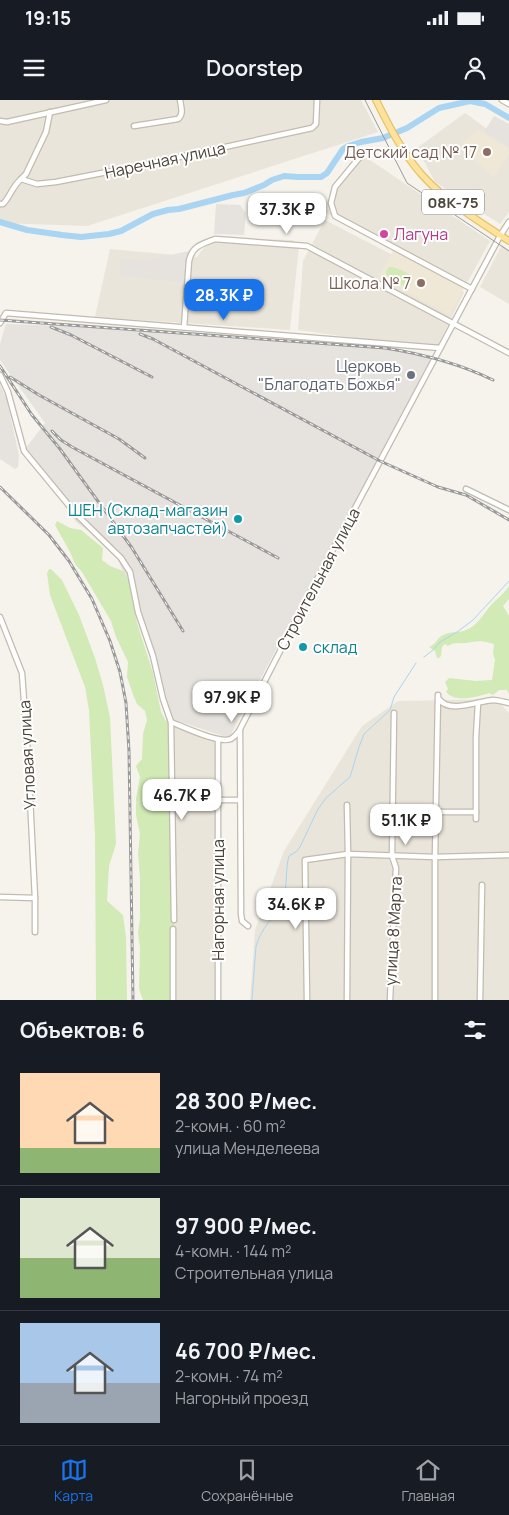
<!DOCTYPE html>
<html lang="ru">
<meta charset="utf-8">
<style>
:root{--surface:#171b24;--page:#242831;--text:#f1f3f6;--muted:#9ea1a6;--line:#363941;--accent:#1a73e8}
body{margin:0;font-family:Manrope,sans-serif;background:var(--page);color:var(--text);height:100vh;display:flex;flex-direction:column;font-size:19px;white-space:nowrap}
*{box-sizing:border-box;margin:0}
p{font-size:16px;color:var(--muted)}
.icon{flex:none;width:28px;height:28px;fill:none;stroke:currentColor;stroke-width:2;stroke-linecap:round;stroke-linejoin:round}
.map{position:relative;height:900px;overflow:hidden}
.side{display:flex;flex-direction:column;background:var(--surface);flex:1}
.side>*{flex:none}
.price{position:absolute;translate:-50% -42px;padding:0 11px;border-radius:10px;background:#fff;color:#222;font-size:16px;line-height:32px;filter:drop-shadow(0 1px 2px #0008)}
.price::after{content:'';position:absolute;left:50%;top:30px;width:15px;height:11px;margin-left:-8px;background:inherit;clip-path:polygon(0 0,100% 0,50% 100%)}
.price.selected{background:var(--accent);color:#fff}
ul{padding:0;list-style:none}
li{display:flex;align-items:center;gap:15px;height:125px;padding:0 20px}
li+li{border-top:1px solid var(--line)}
li span{display:grid;place-items:center;flex:none;width:140px;height:100px;border-radius:0px;color:#555}
li>.icon{margin-inline-start:auto}
span .icon{width:60px;height:60px;fill:#fffc;stroke-width:1}
li b{font-size:21px}
h2{display:flex;justify-content:space-between;align-items:center;height:60px;padding:0 20px;font-size:21px}
.status{display:flex;justify-content:space-between;align-items:center;height:35px;padding:0 25px;background:var(--surface);direction:ltr}
.status svg{height:14px;fill:currentColor}
header{display:flex;justify-content:space-between;align-items:center;height:65px;padding:0 20px;background:var(--surface);font-size:22px;font-weight:600}
.menu{display:flex;justify-content:space-around;align-items:center;height:70px;border-top:1px solid var(--line);background:var(--surface);font-size:14px;color:var(--muted)}
.menu a{display:grid;justify-items:center;gap:2px}
.menu .selected{color:var(--accent)}
.map>svg:first-child{display:block}
.residential{fill:#eae5da}
.industrial{fill:#e6e2dd}
.education{fill:#efe8d6}
.green{fill:#d2eab5}
.lines{fill:none;stroke-linecap:round;stroke-linejoin:round}
.stream{stroke:#a9d4f2;stroke-width:1}
.river{stroke:#a9d4f2;stroke-width:6}
.minor-casing{stroke:#c2bbae;stroke-width:7}
.major-casing{stroke:#e6c16a;stroke-width:8}
.minor{stroke:#fff;stroke-width:4.5}
.major{stroke:#ffe39c;stroke-width:5.5}
.tram{stroke:#9a9a9a;stroke-width:1}
.rail-casing{stroke:#9a9a9a;stroke-width:3}
.rail{stroke:#fff;stroke-width:1;stroke-dasharray:4;stroke-linecap:butt}
.education-dot{fill:#8d6e63;stroke:#fff;stroke-width:2}
.hotel-dot{fill:#d1479c;stroke:#fff;stroke-width:2}
.worship-dot{fill:#6b7280;stroke:#fff;stroke-width:2}
.culture-dot{fill:#0f9aa8;stroke:#fff;stroke-width:2}
.labels{text-anchor:middle;dominant-baseline:central;stroke-width:4;stroke-linejoin:round;paint-order:stroke}
.shield{fill:#fff;stroke:#817c74;stroke-width:1}
.shield-label{font-size:15px;font-weight:bold;fill:#4b4439}
.education-label{font-size:16px;fill:#785e54;stroke:#fff;text-anchor:end}
.street-label{font-size:16px;fill:#4b4439;stroke:#fff}
.hotel-label{font-size:16px;fill:#b23c85;stroke:#fff;text-anchor:start}
.worship-label{font-size:16px;fill:#5b616d;stroke:#fff;text-anchor:end}
.culture-label{font-size:16px;fill:#0d838f;stroke:#fff;text-anchor:end}
</style>
<div class="status"><b>19:15</b><svg viewBox="0 0 49 12"><path d="M0 12V9h3v3zM5 12V6h3v6zM10 12V3h3v9zM15 12V0h3v12zM26 1h20v11H26zM47 4h2v5h-2z"/></svg></div>
<header><svg class="icon" aria-label="menu" viewBox="0 0 24 24"><path d="M4 6h16M4 12h16M4 18h16"/></svg>Doorstep<svg class="icon" aria-label="person" viewBox="0 0 24 24"><circle cx="12" cy="8" r="4"/><path d="M4 21q1-7 8-7t8 7"/></svg></header>
<div class="map">
<svg width="509" height="900" viewBox="0 0 509 900">
<rect width="100%" height="100%" fill="#f6f3ec"/>
<g class="residential">
<polygon points="0,0 361,0 378,32 87,126 0,123"/>
<polygon points="465,13 509,45 509,112 500,124 435,82 417,48"/>
<polygon points="361,54 490,141 466,185 320,110"/>
<polygon points="325,120 464,192 436,249 298,230 303,161"/>
<polygon points="211,138 293,140 299,147 290,230 95,217 110,149 197,157"/>
<polygon points="502,145 509,150 509,204 480,187"/>
<polygon points="496,599 509,613 509,900 250,900 255,830 284,751 362,626 398,601"/>
<polygon points="166,619 215,639 216,900 171,900"/>
</g>
<g class="industrial">
<polygon points="494,16 509,24 509,47 484,32"/>
<polygon points="216,104 240,105 246,113 244,135 214,134"/>
<polygon points="189,151 185,182 120,176 120,159 148,160"/>
<polygon points="6,224 151,229 395,249 431,258 229,638 169,618 142,518 114,450 76,422 25,349 45,323 0,260 0,244"/>
<polygon points="0,285 7,300 19,356 18,367 15,369 0,359"/>
</g>
<g class="education">
<polygon points="479,30 509,49 509,54 494,77 464,51 462,43"/>
<polygon points="393,151 464,188 450,215 378,178"/>
</g>
<g class="green">
<path d="M389,167c8,0 20,6 24,12l-3,7c-8,1 -20,-6 -24,-12l1,-4z"/>
<polygon points="57,421 70,428 81,430 103,448 102,460 110,466 123,471 129,482 137,523 153,573 161,612 168,625 174,820 172,900 143,900 139,889 140,848 138,833 140,818 140,778 138,753 140,734 136,715 136,698 140,677 136,666 142,659 143,634 147,620 145,611 137,604 134,597 127,577 128,562 116,537 111,521 82,472 75,464 70,452 55,425"/>
<polygon points="49,469 51,469 62,480 79,515 95,558 103,585 110,617 116,744 109,766 107,801 123,815 126,837 127,900 96,900 95,735 89,610 85,587 50,495 47,473"/>
<path d="M509,486v13l-6,7 6,10v78l-2,-4h-8l-6,5 -4,-2c-12,4 -34,10 -43,-1l2,-3 -3,-7 4,-4 27,3 16,-1 3,-20 -2,-6 1,-10c-15,-4 -14,-3 -29,-1 -7,1 -11,-1 -17,3l-3,-2 -3,3 -1,9 -2,2h-2l-2,-7 -6,-4c7,-2 8,-9 14,-12 8,-4 16,-2 23,-5 12,-4 19,-19 27,-27 7,-6 11,-10 16,-17z"/>
</g>
<g class="lines">
<g class="stream">
<polyline points="424,557 433,550 440,542 457,532 473,520 509,481"/>
<path d="M252,900l4,-54c5,-18 20,-31 27,-47 5,-14 2,-30 6,-43l8,-5 3,-4 18,-38 8,-11 24,-21 9,-30 5,-13 26,-24 4,-13 22,-34"/>
</g>
<polyline class="river" points="0,122 27,130 62,135 81,137 109,134 121,131 153,114 168,110 179,109 233,95 244,93 264,85 272,80 284,76 298,77 321,77 327,73 343,49 348,46 361,42 383,38 407,28 439,8 470,1 485,4 509,18"/>
<defs>
<g id="minor">
<polyline points="502,0 509,4"/>
<polyline points="0,21 7,22 106,0"/>
<path d="M134,26l44,-7c6,-5 3,-12 2,-19"/>
<polyline points="364,52 335,87 331,103 335,116 472,189"/>
<polyline points="21,79 26,74 46,32 50,12"/>
<path d="M0,104h3c7,-7 9,-17 18,-25l16,5 19,-2 82,-16 174,-38 4,-4 1,-24"/>
<polyline points="0,223 6,213 440,248"/>
<path d="M184,227l5,-66c3,-15 13,-17 26,-22l92,7 202,107"/>
<path d="M0,275l8,17 16,59 52,63 45,44 9,14 8,40 15,44 10,43 8,23c13,5 48,22 60,17 3,-2 6,-5 8,-8l74,-144 187,-351 9,-14"/>
<polyline points="466,389 509,410"/>
<polyline points="0,517 22,573 28,657 35,798 35,832"/>
<path d="M439,599c10,15 39,2 54,1 5,0 11,2 16,3"/>
<polyline points="171,622 174,820"/>
<polyline points="240,630 241,814 242,821 248,826"/>
<polyline points="219,700 240,700"/>
<polyline points="436,712 476,712"/>
<polyline points="476,719 476,637 478,603"/>
<polyline points="0,797 35,798"/>
<polyline points="173,900 173,829"/>
<polyline points="218,900 218,640"/>
<polyline points="307,900 305,760 348,754 435,757 509,755"/>
<polyline points="347,900 348,754 347,705"/>
<polyline points="390,900 396,768 392,756 394,613"/>
<polyline points="435,900 435,757 438,595"/>
<polyline points="480,900 482,785"/>
</g>
<path id="major" d="M376,0c13,26 27,54 47,76 24,26 57,46 86,65"/>
</defs>
<use href="#minor" class="minor-casing"/>
<use href="#major" class="major-casing"/>
<use href="#minor" class="minor"/>
<use href="#major" class="major"/>
<polyline class="tram" points="365,0 407,83 509,151"/>
<defs>
<g id="rail">
<path d="M0,220l385,28c38,6 73,15 108,32"/>
<polyline points="51,227 71,235 152,277"/>
<polyline points="140,234 153,239 380,361 438,387 466,395 509,420"/>
<polyline points="0,266 32,315 60,349 132,448 183,531"/>
<polyline points="10,277 39,295 119,339 145,358"/>
<polyline points="52,331 61,340 72,347 278,458"/>
<polyline points="0,387 49,435 69,461 92,499 110,541 120,572 126,603 129,651 133,900"/>
</g>
</defs>
<use href="#rail" class="rail-casing"/>
<use href="#rail" class="rail"/>
</g>
<g class="education-dot">
<circle cx="487" cy="52" r="5"/>
<circle cx="421" cy="183" r="5"/>
</g>
<circle class="hotel-dot" cx="384" cy="134" r="5"/>
<circle class="worship-dot" cx="411" cy="275" r="5"/>
<g class="culture-dot">
<circle cx="238" cy="419" r="5"/>
<circle cx="303" cy="547" r="5"/>
</g>
<g class="labels">
<rect class="shield" x="422" y="89.5" width="62" height="25" rx="4"/>
<g class="shield-label">
<text x="453" y="102">08К-75</text>
</g>
<g class="education-label">
<text x="477" y="52">Детский сад № 17</text>
<text x="411" y="183">Школа № 7</text>
</g>
<g class="street-label">
<text transform="translate(165 60) rotate(-12)">Наречная улица</text>
<text transform="translate(318 479) rotate(-62)">Строительная улица</text>
<text transform="translate(27 655) rotate(-93)">Угловая улица</text>
<text transform="translate(218 800) rotate(-90)">Нагорная улица</text>
<text transform="translate(393 831) rotate(-87)">улица 8 Марта</text>
</g>
<g class="hotel-label">
<text x="394" y="134">Лагуна</text>
</g>
<g class="worship-label">
<text x="401" y="266">Церковь<tspan x="401" dy="18">"Благодать Божья"</tspan></text>
</g>
<g class="culture-label">
<text x="228" y="410">ШЕН (Склад-магазин<tspan x="228" dy="18">автозапчастей)</tspan></text>
<text x="313" y="547" text-anchor="start">склад</text>
</g>
</g>
</svg>
<b class="price" style="left:287px;top:135px">37.3K ₽</b>
<b class="price selected" style="left:224px;top:221px">28.3K ₽</b>
<b class="price" style="left:232px;top:623px">97.9K ₽</b>
<b class="price" style="left:182px;top:721px">46.7K ₽</b>
<b class="price" style="left:406px;top:746px">51.1K ₽</b>
<b class="price" style="left:296px;top:830px">34.6K ₽</b>
</div>
<section class="side">
<h2>Объектов: 6<svg class="icon" aria-label="filters" viewBox="0 0 24 24"><path d="M4 7h16M4 17h16"/><circle cx="9" cy="7" r="2"/><circle cx="15" cy="17" r="2"/></svg></h2>
<ul>
<li><span style="background:linear-gradient(#ffd9b3 75%,#8fb573 0)"><svg class="icon" aria-label="home" viewBox="0 0 24 24"><path d="M3 11l9-7 9 7M6 9v11h12V9"/></svg></span><div><b>28 300 ₽/мес.</b><p>2-комн. · 60 m²</p><p>улица Менделеева</p></div></li>
<li><span style="background:linear-gradient(#dfe7d0 60%,#8fb573 0)"><svg class="icon" aria-label="home" viewBox="0 0 24 24"><path d="M3 11l9-7 9 7M6 9v11h12V9"/></svg></span><div><b>97 900 ₽/мес.</b><p>4-комн. · 144 m²</p><p>Строительная улица</p></div></li>
<li><span style="background:linear-gradient(#a9c7e8 60%,#9aa5b1 0)"><svg class="icon" aria-label="home" viewBox="0 0 24 24"><path d="M3 11l9-7 9 7M6 9v11h12V9"/></svg></span><div><b>46 700 ₽/мес.</b><p>2-комн. · 74 m²</p><p>Нагорный проезд</p></div></li>
</ul>
</section>
<nav class="menu">
<a class="selected"><svg class="icon" aria-label="map" viewBox="0 0 24 24"><path d="M3 6l6-2 6 2 6-2v14l-6 2-6-2-6 2zM9 4v14M15 6v14"/></svg>Карта</a>
<a><svg class="icon" aria-label="saved" viewBox="0 0 24 24"><path d="M7 4h10v16l-5-4-5 4z"/></svg>Сохранённые</a>
<a><svg class="icon" aria-label="home" viewBox="0 0 24 24"><path d="M3 11l9-7 9 7M6 9v11h12V9"/></svg>Главная</a>
</nav>
